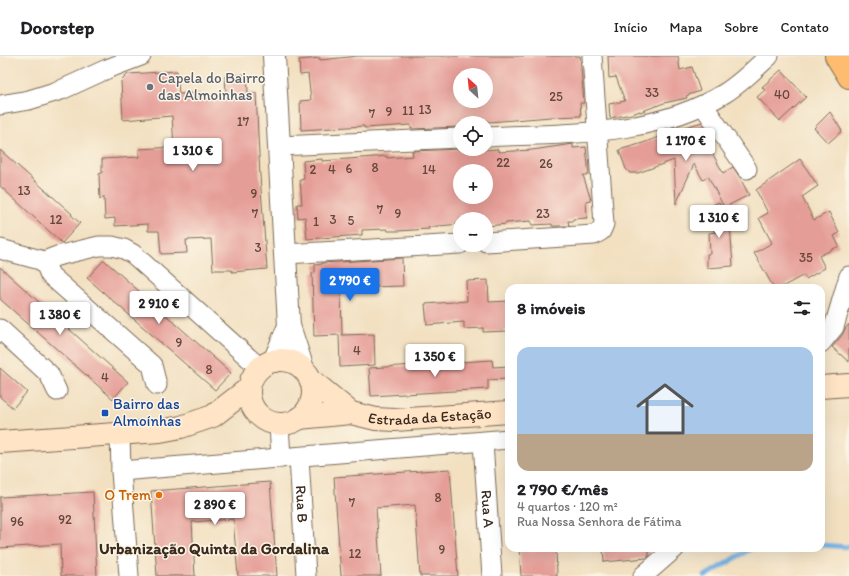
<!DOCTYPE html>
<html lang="pt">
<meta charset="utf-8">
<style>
:root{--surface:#fff;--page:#f2f2f2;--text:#202124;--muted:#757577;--line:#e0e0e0;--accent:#1a73e8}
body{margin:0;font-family:Itim,sans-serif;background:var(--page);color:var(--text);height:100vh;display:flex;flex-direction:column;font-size:15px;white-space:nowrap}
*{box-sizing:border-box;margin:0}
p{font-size:13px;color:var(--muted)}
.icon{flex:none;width:22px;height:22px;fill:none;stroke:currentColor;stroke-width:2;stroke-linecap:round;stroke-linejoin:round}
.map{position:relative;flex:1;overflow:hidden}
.side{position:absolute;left:505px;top:228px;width:320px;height:268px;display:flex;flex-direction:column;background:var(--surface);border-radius:12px;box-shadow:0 4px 16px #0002}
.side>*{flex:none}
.needle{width:26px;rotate:333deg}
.fabs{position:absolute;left:453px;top:12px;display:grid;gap:8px}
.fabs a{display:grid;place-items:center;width:40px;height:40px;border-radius:50%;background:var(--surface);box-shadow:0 4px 16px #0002;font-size:20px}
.price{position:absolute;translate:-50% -34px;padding:0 9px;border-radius:4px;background:#fff;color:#222;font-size:13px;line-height:26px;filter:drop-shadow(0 1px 2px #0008)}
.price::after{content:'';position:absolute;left:50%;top:24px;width:12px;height:9px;margin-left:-6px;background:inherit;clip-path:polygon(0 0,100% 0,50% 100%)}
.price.current{background:var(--accent);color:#fff}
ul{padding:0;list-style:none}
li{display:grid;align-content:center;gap:8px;height:212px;padding:0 12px}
li span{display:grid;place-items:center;height:124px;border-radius:12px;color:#555}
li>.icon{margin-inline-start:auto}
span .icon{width:72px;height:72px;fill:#fffc;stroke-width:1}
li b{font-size:17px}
h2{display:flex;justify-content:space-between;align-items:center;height:48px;padding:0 12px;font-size:17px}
header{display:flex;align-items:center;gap:24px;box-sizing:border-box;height:56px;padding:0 20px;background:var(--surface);border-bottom:1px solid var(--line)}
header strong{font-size:19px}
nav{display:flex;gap:22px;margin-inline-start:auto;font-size:14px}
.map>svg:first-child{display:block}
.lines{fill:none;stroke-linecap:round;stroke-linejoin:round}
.stream{stroke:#70aee2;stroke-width:5}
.building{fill:#e59d97;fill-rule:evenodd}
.minor-casing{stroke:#7b6a57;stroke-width:21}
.tertiary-casing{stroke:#7b6a57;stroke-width:24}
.secondary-casing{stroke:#7b6a57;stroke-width:24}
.motorway-casing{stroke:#7b6a57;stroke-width:24}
.minor{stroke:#fff;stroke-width:19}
.tertiary{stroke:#fff;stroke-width:22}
.secondary{stroke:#ffe4c6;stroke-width:22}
.motorway{stroke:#febc70;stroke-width:22}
.worship-dot{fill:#6b7280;stroke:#fcf5e5;stroke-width:1.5}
.transit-dot{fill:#1a4fb4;stroke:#fcf5e5;stroke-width:1.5}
.food-dot{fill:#e8710a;stroke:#fcf5e5;stroke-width:1.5}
.labels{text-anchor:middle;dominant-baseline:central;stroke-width:3;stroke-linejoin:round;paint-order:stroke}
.number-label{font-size:13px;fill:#66473c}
.worship-label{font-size:15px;fill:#5b616d;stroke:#fcf5e5;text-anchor:start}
.transit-label{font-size:15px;fill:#164399;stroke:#fcf5e5;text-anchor:start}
.street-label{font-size:15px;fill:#3b2a1e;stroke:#fcf5e5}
.food-label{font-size:15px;fill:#c56008;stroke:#fcf5e5;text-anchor:end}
.neighbourhood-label{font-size:16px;font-weight:bold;fill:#3b2a1e;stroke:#fcf5e5}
</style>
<header>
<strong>Doorstep</strong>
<nav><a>Início</a><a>Mapa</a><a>Sobre</a><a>Contato</a></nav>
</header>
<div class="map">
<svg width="849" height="520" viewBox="0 0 849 520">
<rect width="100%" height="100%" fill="#fcf5e5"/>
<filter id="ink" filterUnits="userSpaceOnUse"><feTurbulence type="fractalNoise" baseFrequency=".025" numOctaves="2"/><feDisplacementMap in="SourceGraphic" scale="8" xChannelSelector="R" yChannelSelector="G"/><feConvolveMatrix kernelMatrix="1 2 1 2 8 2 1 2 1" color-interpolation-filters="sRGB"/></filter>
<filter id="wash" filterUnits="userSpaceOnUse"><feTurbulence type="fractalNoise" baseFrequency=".012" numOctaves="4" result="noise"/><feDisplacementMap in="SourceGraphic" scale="16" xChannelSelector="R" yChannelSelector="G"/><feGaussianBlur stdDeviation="0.9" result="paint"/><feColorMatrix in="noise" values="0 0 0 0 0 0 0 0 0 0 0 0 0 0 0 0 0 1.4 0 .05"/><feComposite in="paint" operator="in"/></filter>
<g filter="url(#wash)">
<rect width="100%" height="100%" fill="#f2e0c1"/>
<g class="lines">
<g class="stream">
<polyline points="821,489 847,491 849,490"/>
<polyline points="705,520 752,492"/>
</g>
</g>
<g id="blocks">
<g class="building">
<path d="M358,0h222l4,47h-4l1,13 -30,1 -62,5 -1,-1 -24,1 -4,1v4l-49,2v-4l-47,3v-2l-63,4 -1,-29 11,-1 -3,-26 -8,1 -1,-15 21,-2v2zM460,19h26v26h-26z"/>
<polygon points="608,0 678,0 680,14 692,11 700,35 686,40 687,42 664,47 640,56 640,55 632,58 610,62 609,48 625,45 616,21 609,22"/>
<polygon points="781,14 806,41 780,65 757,41 765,34 762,31"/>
<polygon points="177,15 179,38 201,37 201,40 226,38 225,20 247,18 248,37 256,37 260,120 267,213 232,216 232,214 213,214 211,183 186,184 187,197 161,198 159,175 148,175 148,168 115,170 115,162 105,163 104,140 100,144 99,118 102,117 102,103 139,101 139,93 174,91 172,60 123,64 121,25 128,18"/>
<polygon points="830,56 842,75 828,87 814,72"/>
<polygon points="702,66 704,71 711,89 709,91 723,117 733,111 739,120 749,139 729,149 730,163 708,120 703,124 694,108 676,148 674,104 638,117 630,117 626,113 619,94 643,87 682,72"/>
<path d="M573,88v4l13,-1 3,28h-6l8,25 -5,1 1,17 -14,1v2h-5l1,5h-17v-2l-20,1 -1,-4 -25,2v1l-18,2 -1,-4h-1v-3h-26v5l-32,3 1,2 -31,2h-10l-1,-2 -25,1v5l-55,4 -2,-22 -7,1 -1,-14h5l-2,-24 4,-1 -1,-18 19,-2v2l65,-5v2l26,-2 -1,-5 48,-2v1l8,-1v2l30,-2v3l34,-2zM460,115h26v26h-26z"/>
<polygon points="0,94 52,140 72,158 71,159 80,167 62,187 0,130"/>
<polygon points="800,103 818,130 802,141 814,164 829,156 839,177 834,180 839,190 819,200 825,212 806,223 804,219 780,232 774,232 754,197 772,187 759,162 768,157 756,134"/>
<polygon points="719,146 730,168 733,210 707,212 707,198 710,198 709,177 716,176 704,153"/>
<polygon points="402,202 403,230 341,232 342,279 374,278 375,309 340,311 339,279 314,280 312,217 315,216 315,209 322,208 322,207"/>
<polygon points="104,204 231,317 215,334 87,222"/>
<polygon points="0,211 128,326 113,343 0,243"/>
<polygon points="488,224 489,246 509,245 509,275 483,276 483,272 464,273 464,266 427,269 425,248 467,245 466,225"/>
<polygon points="849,268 849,306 832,291 843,278 845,273"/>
<polygon points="492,304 493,311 509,310 509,323 488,324 488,333 371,340 369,312"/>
<polygon points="0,312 27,336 13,352 0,341"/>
<polygon points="450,413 458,520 420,520 415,449 376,452 381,520 341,520 334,421"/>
<polygon points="270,426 277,520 238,520 233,463 192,466 195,520 157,520 151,435"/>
<polygon points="93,436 97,520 61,520 60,488 0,492 0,441"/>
<polygon points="519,492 556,492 557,520 521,520"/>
<polygon points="603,492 649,492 649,500 646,502 604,506"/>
</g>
</g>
</g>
<g filter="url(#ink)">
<use href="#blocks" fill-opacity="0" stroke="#7b6a57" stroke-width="1"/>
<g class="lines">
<defs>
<g id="minor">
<polyline points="0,49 29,44 61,34 107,13 141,0"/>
<polyline points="703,49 747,113"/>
<path d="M486,81c81,-4 167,0 239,-44 15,-9 31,-25 44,-37"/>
<polyline points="279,90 460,82"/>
<polyline points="486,186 594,179 601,175 604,168 592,0"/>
<polyline points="0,193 44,205 57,200 99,190 112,190 124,193 133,198 260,312"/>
<polyline points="285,198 460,188"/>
<polyline points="44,205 50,219 152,309 157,329"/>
<polyline points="0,273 49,318 57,335"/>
<polyline points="821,287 834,271 849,220"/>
<polyline points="279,368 281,402"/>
<polyline points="120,378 121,415 129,520"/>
<path id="s1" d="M483,386l9,134"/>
<path id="s2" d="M299,401l7,119"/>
<polyline points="121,415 509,383"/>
<polyline points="643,520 675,492"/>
</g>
<g id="tertiary">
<polyline points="274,0 289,270 303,313"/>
<polyline points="274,305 289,270"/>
</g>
<g id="secondary">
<circle cx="281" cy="336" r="32"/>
<path id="s3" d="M310,323l41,34 25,6 19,1 114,-8"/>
<polyline points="821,331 849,329"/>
<polyline points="299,362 351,357"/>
<polyline points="0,386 160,375 181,371 213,360 249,332"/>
</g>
<polyline id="motorway" points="836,0 849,21"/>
</defs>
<use href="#minor" class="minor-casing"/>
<use href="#tertiary" class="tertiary-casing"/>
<use href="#secondary" class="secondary-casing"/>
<use href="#motorway" class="motorway-casing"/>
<use href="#minor" class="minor"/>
<use href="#tertiary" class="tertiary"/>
<use href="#secondary" class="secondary"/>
<use href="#motorway" class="motorway"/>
</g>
</g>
<circle class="worship-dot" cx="150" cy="31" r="4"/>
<rect class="transit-dot" x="101" y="353" width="8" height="8" rx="2"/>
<circle class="food-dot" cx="159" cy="439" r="4"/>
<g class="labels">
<g class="number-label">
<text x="652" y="36">33</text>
<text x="782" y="38">40</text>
<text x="556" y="40">25</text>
<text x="425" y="53">13</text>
<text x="408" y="54">11</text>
<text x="389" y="55">9</text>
<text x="372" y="57">7</text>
<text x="243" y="65">17</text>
<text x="503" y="106">22</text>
<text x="546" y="107">26</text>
<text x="375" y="111">8</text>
<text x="349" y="112">6</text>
<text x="313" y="113">2</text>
<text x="332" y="113">4</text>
<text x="429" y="113">14</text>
<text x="24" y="134">13</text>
<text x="254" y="137">9</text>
<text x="380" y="153">7</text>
<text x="255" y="157">7</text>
<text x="398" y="157">9</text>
<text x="543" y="157">23</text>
<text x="56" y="163">12</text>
<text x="333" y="163">3</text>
<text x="351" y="164">5</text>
<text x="316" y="165">1</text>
<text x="258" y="191">3</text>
<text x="806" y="201">35</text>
<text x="179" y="286">9</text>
<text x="357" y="294">4</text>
<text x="209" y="313">8</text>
<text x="105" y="321">4</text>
<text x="438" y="441">8</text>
<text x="352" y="446">7</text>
<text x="65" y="463">92</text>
<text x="17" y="465">96</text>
<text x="442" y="493">9</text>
<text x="355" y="497">12</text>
</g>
<g class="worship-label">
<text x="158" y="22">Capela do Bairro<tspan x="158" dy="17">das Almoinhas</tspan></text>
</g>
<g class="transit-label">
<text x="113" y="348">Bairro das<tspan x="113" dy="17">Almoínhas</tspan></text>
</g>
<g class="street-label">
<text stroke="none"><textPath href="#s3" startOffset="133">Estrada da Estação</textPath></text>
<text stroke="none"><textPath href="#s2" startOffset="47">Rua B</textPath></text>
<text stroke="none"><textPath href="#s1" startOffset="67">Rua A</textPath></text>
</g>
<g class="food-label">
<text x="151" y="439">O Trem</text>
</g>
<g class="neighbourhood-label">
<text x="214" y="492">Urbanização Quinta da Gordalina</text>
</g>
</g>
</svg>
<div class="fabs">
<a><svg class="needle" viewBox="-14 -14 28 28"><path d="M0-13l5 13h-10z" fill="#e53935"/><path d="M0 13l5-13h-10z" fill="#757577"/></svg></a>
<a><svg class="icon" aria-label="locate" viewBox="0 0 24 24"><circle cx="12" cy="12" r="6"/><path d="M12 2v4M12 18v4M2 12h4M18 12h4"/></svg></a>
<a>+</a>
<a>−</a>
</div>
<b class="price" style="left:686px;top:106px">1 170 €</b>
<b class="price" style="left:193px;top:116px">1 310 €</b>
<b class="price" style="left:719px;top:183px">1 310 €</b>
<b class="price current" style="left:350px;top:246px">2 790 €</b>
<b class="price" style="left:159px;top:269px">2 910 €</b>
<b class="price" style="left:60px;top:280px">1 380 €</b>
<b class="price" style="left:435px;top:322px">1 350 €</b>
<b class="price" style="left:215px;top:470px">2 890 €</b>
<section class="side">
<h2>8 imóveis<svg class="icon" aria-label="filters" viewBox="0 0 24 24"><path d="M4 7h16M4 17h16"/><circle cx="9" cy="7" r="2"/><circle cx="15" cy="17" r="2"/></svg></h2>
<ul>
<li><span style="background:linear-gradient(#a9c7e8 70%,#b9a48a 0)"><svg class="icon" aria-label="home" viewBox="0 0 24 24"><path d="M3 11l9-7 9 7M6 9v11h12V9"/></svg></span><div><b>2 790 €/mês</b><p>4 quartos · 120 m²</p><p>Rua Nossa Senhora de Fátima</p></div></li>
</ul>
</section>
</div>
